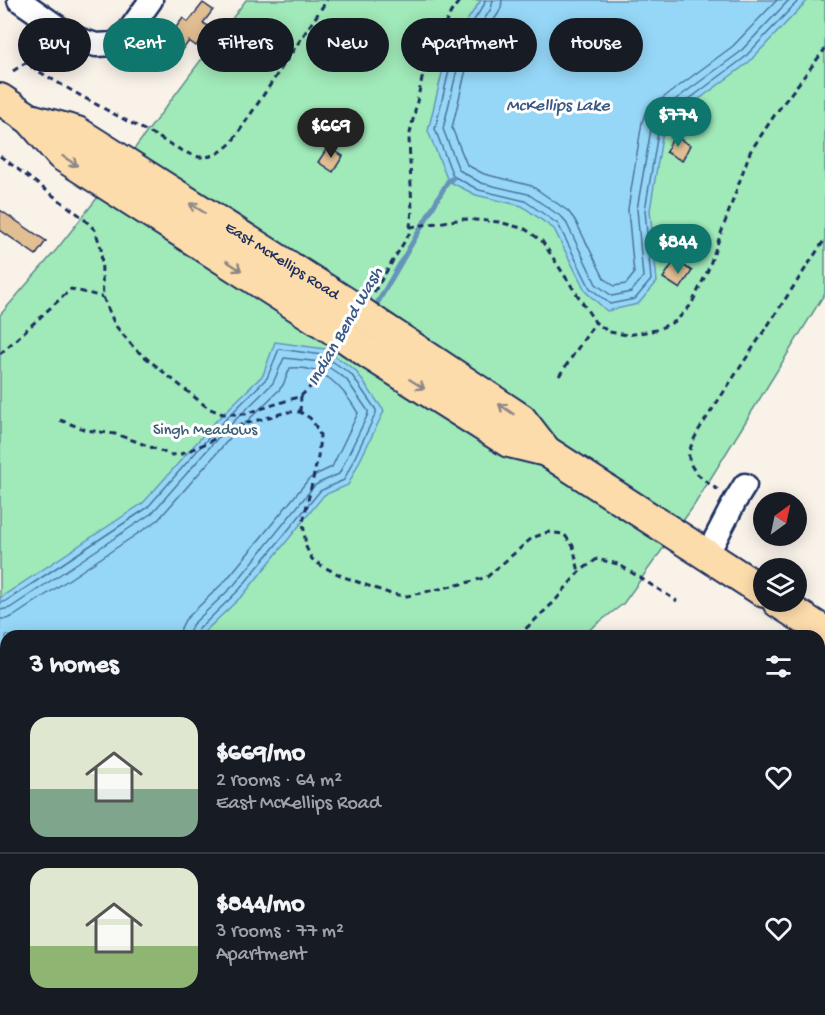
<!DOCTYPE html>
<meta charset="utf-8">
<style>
:root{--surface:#171b24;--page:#20242c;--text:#f1f3f6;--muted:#9ea1a6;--line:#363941;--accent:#0f766e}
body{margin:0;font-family:"Gochi Hand",sans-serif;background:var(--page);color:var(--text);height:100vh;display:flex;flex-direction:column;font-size:22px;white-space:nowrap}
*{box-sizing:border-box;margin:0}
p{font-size:20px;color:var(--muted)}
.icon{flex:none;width:33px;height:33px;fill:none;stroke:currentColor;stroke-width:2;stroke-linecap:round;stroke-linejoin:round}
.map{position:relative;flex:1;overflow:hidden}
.drawer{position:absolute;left:0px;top:630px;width:825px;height:386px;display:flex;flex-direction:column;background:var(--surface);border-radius:18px 18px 0 0;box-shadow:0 3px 15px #0003}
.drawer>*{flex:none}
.hud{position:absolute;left:18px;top:18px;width:789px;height:54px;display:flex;gap:12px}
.needle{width:39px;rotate:33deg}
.tools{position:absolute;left:753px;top:492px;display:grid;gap:12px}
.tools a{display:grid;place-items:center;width:54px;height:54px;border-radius:50%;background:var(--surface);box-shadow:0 3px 15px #0003;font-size:30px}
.price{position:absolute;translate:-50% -51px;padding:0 14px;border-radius:21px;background:var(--accent);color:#fff;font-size:20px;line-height:39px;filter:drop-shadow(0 2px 3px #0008)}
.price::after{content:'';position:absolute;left:50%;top:36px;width:18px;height:14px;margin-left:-9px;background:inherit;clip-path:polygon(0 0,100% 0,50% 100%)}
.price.current{background:#222;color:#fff}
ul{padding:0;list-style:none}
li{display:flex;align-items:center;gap:18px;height:150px;padding:0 30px}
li+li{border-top:2px solid var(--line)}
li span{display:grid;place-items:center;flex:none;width:168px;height:120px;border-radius:18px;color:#555}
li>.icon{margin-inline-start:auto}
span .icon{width:72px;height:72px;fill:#fffc;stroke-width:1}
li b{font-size:26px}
h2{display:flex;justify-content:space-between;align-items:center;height:72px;padding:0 30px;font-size:26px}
.tag{padding:0 21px;border-radius:27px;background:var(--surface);box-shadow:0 3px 15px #0003;font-size:21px;line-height:54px}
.tag.current{background:var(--accent);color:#fff}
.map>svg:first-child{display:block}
.built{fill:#f2e2cf}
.green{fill:#a0e9b8;stroke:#5e8c8b;stroke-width:1.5}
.water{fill:#96d7f8;stroke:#6594ba;stroke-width:1.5}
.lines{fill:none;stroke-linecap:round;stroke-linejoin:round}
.shore{stroke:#4c729c;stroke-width:1.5}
.stream{stroke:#6594ba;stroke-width:5}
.building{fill:#e2be93;stroke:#1b2f5e;stroke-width:1.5}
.minor-casing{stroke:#1b2f5e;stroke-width:27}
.major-casing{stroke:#1b2f5e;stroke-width:34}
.path{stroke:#1b2f5e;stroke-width:3;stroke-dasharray:6 4.5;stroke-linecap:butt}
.minor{stroke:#fff;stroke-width:22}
.major{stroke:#fddcac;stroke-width:30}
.major-bridge-casing{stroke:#1b2f5e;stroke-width:34;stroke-linecap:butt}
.major-bridge{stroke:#fddcac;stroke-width:30}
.oneway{stroke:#8c8685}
.labels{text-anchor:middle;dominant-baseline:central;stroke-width:6;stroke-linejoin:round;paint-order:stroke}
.street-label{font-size:16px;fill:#1b2f5e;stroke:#fff}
.park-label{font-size:16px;fill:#3c5e74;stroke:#fff}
.water-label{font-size:18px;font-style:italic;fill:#3a5984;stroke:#fff}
</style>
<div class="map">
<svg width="825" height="1015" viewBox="0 0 825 1015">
<rect width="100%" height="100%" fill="#f9f2e9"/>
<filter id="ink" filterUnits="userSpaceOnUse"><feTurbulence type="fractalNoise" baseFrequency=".0167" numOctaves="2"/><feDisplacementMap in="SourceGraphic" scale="12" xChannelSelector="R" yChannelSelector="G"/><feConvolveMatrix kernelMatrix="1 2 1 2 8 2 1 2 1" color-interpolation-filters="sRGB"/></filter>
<g filter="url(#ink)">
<polygon class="built" points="825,764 825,1015 684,1015 676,1010 819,1010 819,774"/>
<polygon class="green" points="246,0 825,0 825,293 693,507 623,604 581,636 6,636 6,1010 50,1010 41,1015 0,1015 0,315 57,249 105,188"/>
<g class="water">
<polygon points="481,0 808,0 748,63 664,125 650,210 657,282 638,304 607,311 586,292 554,229 522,206 476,195 448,181 428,131 448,48"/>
<polygon points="275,342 325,349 355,370 384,411 348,485 324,495 244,594 200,636 6,636 6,768 0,771 0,598 143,503 214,423 263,375"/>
</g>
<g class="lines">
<g class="shore">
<polyline points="485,0 484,5 454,50 435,129 453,176 479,190 525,201 558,224 590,288 610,304 635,299 651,280 645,210 660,121 744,58 799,0"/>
<polyline points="493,0 491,9 461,53 443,129 459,170 481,183 528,194 563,218 567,224 596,284 612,296 631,292 643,277 637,209 653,118 657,113 739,53 789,0"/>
<polyline points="502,0 501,8 498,14 469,57 452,128 467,165 484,174 532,186 568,211 575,220 604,278 614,286 626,284 634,274 628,209 642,122 645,114 652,106 733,46 777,0"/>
<polyline points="0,603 6,601 147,508 218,427 267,378 279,349 323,355 351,374 376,410 376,413 344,480 320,491 239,590 198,630 197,636"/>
<polyline points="0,610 10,608 152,513 223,432 273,383 284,358 321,362 346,379 368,411 368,414 339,474 319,483 314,486 234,585 192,625 190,631 189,636"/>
<path d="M0,619h7l7,-3 144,-96 72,-82 49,-48 4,-5 7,-17c33,-3 52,18 68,45l-26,54 -19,9 -5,4 -81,99 -42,41 -4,8 -1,8"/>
</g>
<polyline class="stream" points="374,309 448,181 453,178"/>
</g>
<g class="building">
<polygon points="203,3 213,10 203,23 210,27 196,46 189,41 175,60 165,53 173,41 168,38 183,18 188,22"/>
<polygon points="674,136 690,145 682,161 666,152"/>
<polygon points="328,147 343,156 333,172 318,162"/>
<polygon points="0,210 46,241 36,255 0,230"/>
<polygon points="675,260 692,271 680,289 663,278"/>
<polygon points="819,744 825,748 825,764 819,774"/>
<polygon points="825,834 825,927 819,936 819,844"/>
<polygon points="820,995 825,999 825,1015 806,1015 810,1010 819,1010"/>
<polygon points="121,1010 130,1010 138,1015 118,1015"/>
<polygon points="241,1010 270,1010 261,1015 244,1015"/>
<polygon points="448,1010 491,1010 488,1015 457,1015"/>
</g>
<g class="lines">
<defs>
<g id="minor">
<polyline points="19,0 72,37 96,45 115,44 129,31 151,0"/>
<polyline points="707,555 735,501 745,485"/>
<polyline points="200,1010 205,1015"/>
<polyline points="222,1010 226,1015"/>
<polyline points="642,1010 650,1015"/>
</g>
<g id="major">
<polyline points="0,99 30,119 61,155 339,333"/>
<path id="s1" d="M30,119l47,13 276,175"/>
<polyline points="385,329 521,419 546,451 764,592"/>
<polyline points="368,353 509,442 546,451"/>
<polyline points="778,602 825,632"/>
</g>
</defs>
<use href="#minor" class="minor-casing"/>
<use href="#major" class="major-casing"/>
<g class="path">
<path d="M13,71l12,-8c44,27 88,51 133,74 10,6 31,19 42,20 13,1 23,-6 32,-15l95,-142"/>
<polyline points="0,156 82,217 95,230 101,248 103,297 115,325 135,349 208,408 223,414 245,414 301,396 318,379 334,356"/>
<polyline points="410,227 464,219 499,222 525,229 542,241 595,322 609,332 628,335 656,330 676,321 691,305 708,270 750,152 776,113 825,49"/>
<polyline points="374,292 409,234 412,211 409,138 425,65 451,12 460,0"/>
<polyline points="0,354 71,289 103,297"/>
<polyline points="559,376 595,323"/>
<polyline points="300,412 301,396"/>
<polyline points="60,420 86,430 115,434 135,441 171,455 181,454 209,442 228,430 241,425 287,412 300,412 310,418 315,425 320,435 318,457 303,522 306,547 312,559 322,566 344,577 391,594 407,596 466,583 487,577 532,538 548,532 564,534 573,546 579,572"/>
<path d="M718,490c-11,-8 -31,-20 -29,-36 1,-8 6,-16 9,-23l127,-192"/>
<polyline points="518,636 554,602 579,572 597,559 618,564 677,601"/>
<polyline points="9,1015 19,1010"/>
</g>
<use href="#minor" class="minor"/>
<use href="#major" class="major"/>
<defs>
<g id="major-bridge">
<polyline points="353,307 385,329"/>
<polyline points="339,333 368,353"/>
</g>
</defs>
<use href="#major-bridge" class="major-bridge-casing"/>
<use href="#major-bridge" class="major-bridge"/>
</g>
<defs><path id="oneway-shaft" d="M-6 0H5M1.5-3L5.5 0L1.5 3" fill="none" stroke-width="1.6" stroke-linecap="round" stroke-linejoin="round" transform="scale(1.5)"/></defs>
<g class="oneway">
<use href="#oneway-shaft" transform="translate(70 161) rotate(33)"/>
<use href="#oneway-shaft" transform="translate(197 208) rotate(-148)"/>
<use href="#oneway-shaft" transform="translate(234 266) rotate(33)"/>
<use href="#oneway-shaft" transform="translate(417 384) rotate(32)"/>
<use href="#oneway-shaft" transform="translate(506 409) rotate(-146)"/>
</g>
</g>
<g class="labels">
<g class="street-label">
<text stroke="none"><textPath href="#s1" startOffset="291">East McKellips Road</textPath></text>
</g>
<g class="park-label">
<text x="205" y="431">Singh Meadows</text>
</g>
<g class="water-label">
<text x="558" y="106">McKellips Lake</text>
<text transform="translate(346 327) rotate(-60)">Indian Bend Wash</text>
</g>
</g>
</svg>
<div class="tools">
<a><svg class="needle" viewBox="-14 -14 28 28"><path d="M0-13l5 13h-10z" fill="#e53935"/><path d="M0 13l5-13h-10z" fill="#9ea1a6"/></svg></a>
<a><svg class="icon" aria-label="layers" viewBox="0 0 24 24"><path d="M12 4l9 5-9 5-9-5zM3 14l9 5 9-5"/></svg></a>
</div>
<b class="price" style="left:678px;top:148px">$774</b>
<b class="price current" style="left:331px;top:159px">$669</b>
<b class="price" style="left:678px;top:275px">$844</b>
<div class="hud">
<a class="tag">Buy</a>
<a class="tag current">Rent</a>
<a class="tag">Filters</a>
<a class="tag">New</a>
<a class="tag">Apartment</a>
<a class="tag">House</a>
</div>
<section class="drawer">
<h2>3 homes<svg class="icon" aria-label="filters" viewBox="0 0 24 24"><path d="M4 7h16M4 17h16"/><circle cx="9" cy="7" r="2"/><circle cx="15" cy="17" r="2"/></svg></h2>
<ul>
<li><span style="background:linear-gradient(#dfe7d0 60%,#7fa58c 0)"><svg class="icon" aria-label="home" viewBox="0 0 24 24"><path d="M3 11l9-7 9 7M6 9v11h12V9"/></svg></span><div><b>$669/mo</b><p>2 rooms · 64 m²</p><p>East McKellips Road</p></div><svg class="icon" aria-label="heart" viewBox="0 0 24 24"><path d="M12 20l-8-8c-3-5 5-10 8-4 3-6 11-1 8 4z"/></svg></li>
<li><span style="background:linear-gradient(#dfe7d0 65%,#8fb573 0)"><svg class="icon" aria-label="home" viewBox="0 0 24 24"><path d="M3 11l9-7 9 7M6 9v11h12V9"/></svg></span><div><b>$844/mo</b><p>3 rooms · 77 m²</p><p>Apartment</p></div><svg class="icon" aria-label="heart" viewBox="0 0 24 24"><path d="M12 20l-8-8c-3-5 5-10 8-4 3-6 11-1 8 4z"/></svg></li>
</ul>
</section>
</div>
